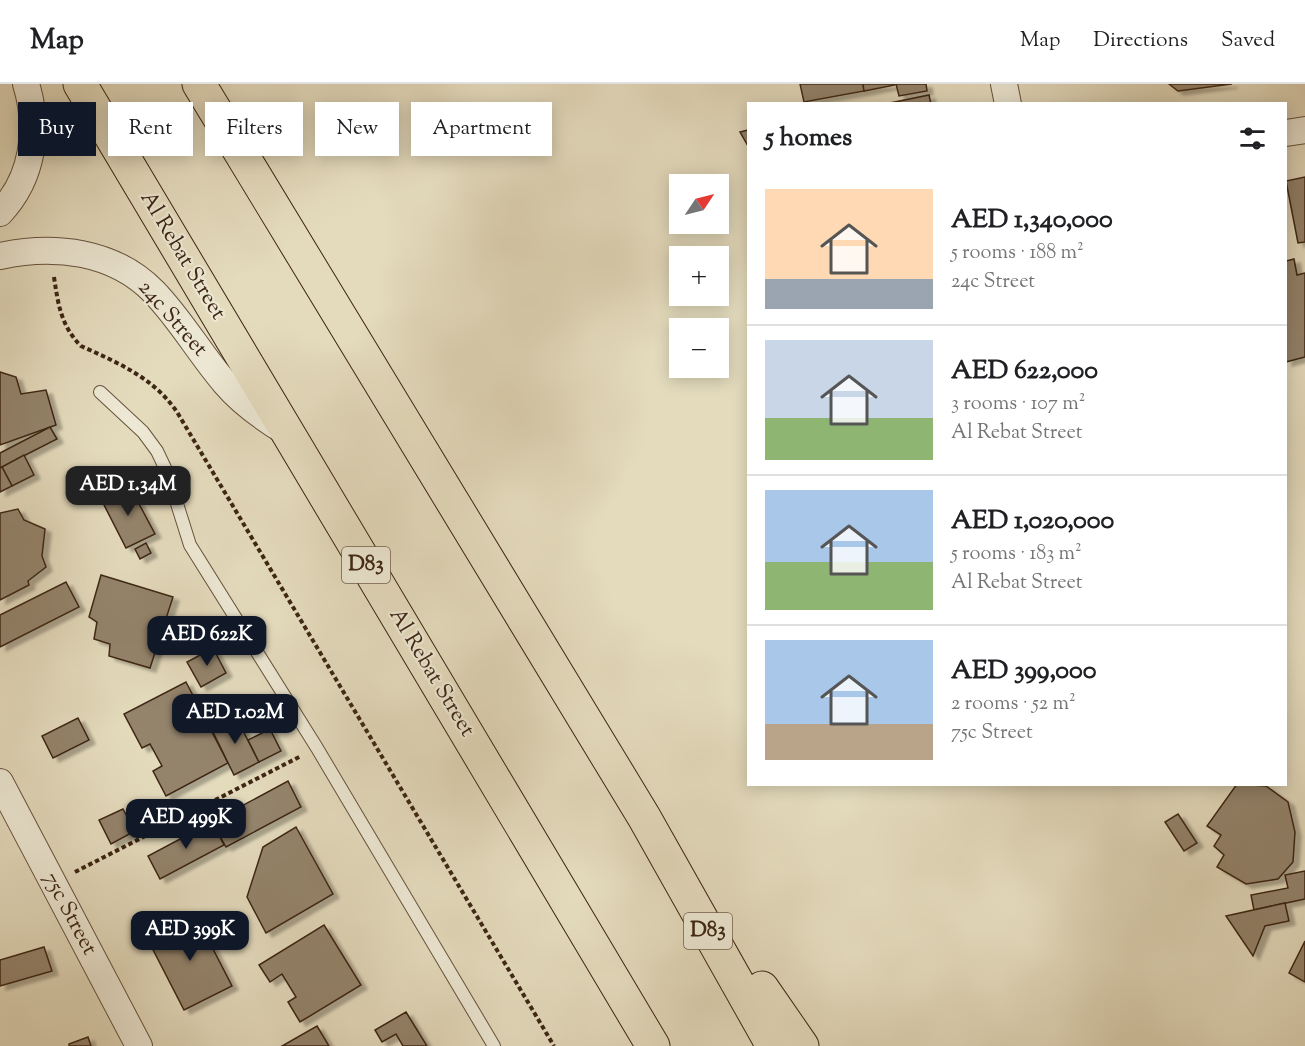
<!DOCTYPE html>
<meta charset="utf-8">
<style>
:root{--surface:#fff;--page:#f2f2f2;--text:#202124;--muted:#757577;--line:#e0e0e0;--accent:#111827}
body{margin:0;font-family:"Sorts Mill Goudy",serif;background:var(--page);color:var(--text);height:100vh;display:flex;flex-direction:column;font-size:22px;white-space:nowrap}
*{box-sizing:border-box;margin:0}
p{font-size:20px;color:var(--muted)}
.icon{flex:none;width:33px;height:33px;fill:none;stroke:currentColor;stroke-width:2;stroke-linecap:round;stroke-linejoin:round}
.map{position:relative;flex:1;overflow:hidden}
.side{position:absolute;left:747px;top:18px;width:540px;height:684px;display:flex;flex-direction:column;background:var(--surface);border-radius:0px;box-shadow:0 3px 15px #0003}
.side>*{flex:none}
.top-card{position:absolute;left:18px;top:18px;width:570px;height:54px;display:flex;gap:12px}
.needle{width:39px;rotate:55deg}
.tools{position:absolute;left:669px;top:90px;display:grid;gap:12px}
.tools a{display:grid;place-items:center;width:60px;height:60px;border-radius:0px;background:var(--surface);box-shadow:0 3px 15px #0003;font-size:30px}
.price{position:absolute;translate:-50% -51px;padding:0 14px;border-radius:12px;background:var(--accent);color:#fff;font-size:20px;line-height:39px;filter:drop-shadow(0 2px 3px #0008)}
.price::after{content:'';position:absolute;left:50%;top:36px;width:18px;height:14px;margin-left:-9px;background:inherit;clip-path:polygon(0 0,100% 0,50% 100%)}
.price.current{background:#222;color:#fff}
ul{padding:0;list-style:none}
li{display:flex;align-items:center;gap:18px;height:150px;padding:0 18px}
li+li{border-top:2px solid var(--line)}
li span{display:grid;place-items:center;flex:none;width:168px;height:120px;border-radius:0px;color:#555}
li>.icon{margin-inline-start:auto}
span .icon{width:72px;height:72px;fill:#fffc;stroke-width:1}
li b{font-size:26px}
h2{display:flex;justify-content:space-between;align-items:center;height:72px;padding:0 18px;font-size:26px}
.chip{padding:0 21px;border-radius:0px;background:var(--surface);box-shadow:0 3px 15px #0003;font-size:21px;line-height:54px}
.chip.current{background:var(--accent);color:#fff}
header{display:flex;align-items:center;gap:36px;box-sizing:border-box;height:84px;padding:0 30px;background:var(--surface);border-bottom:2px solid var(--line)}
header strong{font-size:28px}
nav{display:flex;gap:33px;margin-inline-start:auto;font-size:21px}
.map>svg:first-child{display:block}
.building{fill:#94846c;stroke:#3d2614;stroke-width:1.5;filter:url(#shadow)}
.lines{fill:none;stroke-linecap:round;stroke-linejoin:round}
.service-casing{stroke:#67533e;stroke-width:14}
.minor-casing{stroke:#67533e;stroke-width:28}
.motorway-casing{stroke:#3d2614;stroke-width:35}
.path{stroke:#3d2614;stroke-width:4;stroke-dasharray:4.5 3;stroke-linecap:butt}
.service{stroke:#ede8d4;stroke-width:12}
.minor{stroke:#ede8d4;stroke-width:26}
.motorway{stroke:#e4dbbd;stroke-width:33}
.labels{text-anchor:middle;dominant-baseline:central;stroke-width:4.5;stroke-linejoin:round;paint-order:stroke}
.shield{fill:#ede8d4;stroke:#72604e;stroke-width:1.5}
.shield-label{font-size:21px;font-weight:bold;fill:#3d2614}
.street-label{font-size:22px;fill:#3d2614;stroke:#ede8d4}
</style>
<header>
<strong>Map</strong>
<nav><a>Map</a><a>Directions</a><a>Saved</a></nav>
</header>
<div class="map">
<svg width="1305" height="962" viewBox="0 0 1305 962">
<defs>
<filter id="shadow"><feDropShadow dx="6" dy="4" stdDeviation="1.5" flood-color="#0004"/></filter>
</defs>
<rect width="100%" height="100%" fill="#e4dbbd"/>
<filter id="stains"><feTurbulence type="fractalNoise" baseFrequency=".00333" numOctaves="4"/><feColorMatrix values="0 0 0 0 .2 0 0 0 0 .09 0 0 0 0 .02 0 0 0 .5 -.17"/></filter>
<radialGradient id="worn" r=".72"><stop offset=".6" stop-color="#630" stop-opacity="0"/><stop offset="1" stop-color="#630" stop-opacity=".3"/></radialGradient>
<g class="building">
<polygon points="800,0 863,0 864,7 804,18"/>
<polygon points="863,0 895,0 895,1 864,7"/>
<polygon points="896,0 926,0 927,7 899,12"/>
<polygon points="1169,0 1232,0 1178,7"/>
<polygon points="929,11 931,20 885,20"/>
<polygon points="748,46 748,62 740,48"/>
<polygon points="1305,93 1305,158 1298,159 1286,97"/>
<polygon points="1294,175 1297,191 1305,189 1305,273 1286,278 1286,177"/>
<polygon points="0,288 16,293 21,310 46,306 56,341 0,361"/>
<polygon points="50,343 57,355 0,384 0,369"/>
<polygon points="24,371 34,391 12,402 2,383"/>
<polygon points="2,383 12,402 0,408 0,384"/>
<polygon points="129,401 155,450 126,464 101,415"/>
<polygon points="18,425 24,436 45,445 42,472 46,483 28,497 29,501 0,516 0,429"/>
<polygon points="146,459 151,469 140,475 135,465"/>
<polygon points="101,491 173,513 150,584 109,572 110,560 94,555 97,538 89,533"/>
<polygon points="66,498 79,523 0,563 0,531"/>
<polygon points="213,564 226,589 201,603 187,578"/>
<polygon points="186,598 228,679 166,712 153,687 162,682 150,660 142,664 124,630"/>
<polygon points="235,631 259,678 234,691 211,644"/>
<polygon points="78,634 89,656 53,674 42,652"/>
<polygon points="270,645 281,667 259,678 248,656"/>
<polygon points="288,697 301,723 226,763 212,738"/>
<polygon points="1237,700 1266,702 1288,718 1295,748 1293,778 1278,795 1246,800 1217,783 1224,771 1214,762 1221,751 1207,742"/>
<polygon points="123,725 135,747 111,760 99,736"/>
<polygon points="1178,730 1197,759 1184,767 1165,738"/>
<polygon points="212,738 224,761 160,795 148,772"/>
<polygon points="296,743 333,810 266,849 247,813 263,763"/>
<polygon points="1305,787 1305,815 1254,826 1251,811 1288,804 1285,791"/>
<polygon points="1285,819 1289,837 1265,842 1253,872 1226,832"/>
<polygon points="195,830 232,902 184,926 147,854"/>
<polygon points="324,841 361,901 300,938 288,918 296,913 282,890 270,898 259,881"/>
<polygon points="1305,857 1305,898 1289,889"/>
<polygon points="44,863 52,887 0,902 0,876"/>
<polygon points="406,928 427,962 403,962 396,950 382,958 375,946"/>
<polygon points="317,942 329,962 282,962"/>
<polygon points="88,953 91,962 69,962 69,960"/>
</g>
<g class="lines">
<defs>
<polyline id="service" points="100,308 143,348 157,367 167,388 190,461 317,664 494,962"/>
<g id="minor">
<polyline points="1004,0 1008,20"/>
<polyline points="1286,49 1305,46"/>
<path d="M0,129c33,-35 40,-84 26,-129"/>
<path d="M0,172c54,-12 114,-5 154,36 27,28 46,62 71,91 17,20 38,35 61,49"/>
<polyline points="0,698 139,962"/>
</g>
<g id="motorway">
<polyline points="80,0 653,962"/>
<polyline points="199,0 644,733 773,962"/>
<polyline points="762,904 802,962"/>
</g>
</defs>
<use href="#service" class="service-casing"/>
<use href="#minor" class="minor-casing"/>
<use href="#motorway" class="motorway-casing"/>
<g class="path">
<path d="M54,193c4,27 7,49 27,69 37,17 72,31 96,66l377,634"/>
<polyline points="75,788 301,672"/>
</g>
<use href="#service" class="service"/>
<use href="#minor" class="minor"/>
<use href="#motorway" class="motorway"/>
</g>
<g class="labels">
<g class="shield">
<rect x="342" y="463" width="48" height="36" rx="4.5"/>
<rect x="684" y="829" width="48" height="36" rx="4.5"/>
</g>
<g class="shield-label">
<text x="366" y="481">D83</text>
<text x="708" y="847">D83</text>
</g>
<g class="street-label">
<text transform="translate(182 172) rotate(59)">Al Rebat Street</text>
<text transform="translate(172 235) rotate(49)">24c Street</text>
<text transform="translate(431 589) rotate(59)">Al Rebat Street</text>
<text transform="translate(69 830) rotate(62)">75c Street</text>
</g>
</g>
<rect width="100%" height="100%" filter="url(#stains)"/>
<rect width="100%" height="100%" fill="url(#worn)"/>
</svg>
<div class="tools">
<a><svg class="needle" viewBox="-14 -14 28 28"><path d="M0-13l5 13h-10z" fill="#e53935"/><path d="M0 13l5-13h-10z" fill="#757577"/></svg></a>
<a>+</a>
<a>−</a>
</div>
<b class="price current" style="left:128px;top:433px">AED 1.34M</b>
<b class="price" style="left:207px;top:583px">AED 622K</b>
<b class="price" style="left:235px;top:661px">AED 1.02M</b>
<b class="price" style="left:186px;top:766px">AED 499K</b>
<b class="price" style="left:190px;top:878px">AED 399K</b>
<div class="top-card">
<a class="chip current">Buy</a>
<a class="chip">Rent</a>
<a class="chip">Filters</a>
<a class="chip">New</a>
<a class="chip">Apartment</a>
</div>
<section class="side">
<h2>5 homes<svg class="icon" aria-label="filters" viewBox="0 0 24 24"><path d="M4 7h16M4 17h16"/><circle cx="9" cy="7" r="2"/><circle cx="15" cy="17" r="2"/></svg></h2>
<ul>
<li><span style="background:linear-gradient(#ffd9b3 75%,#9aa5b1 0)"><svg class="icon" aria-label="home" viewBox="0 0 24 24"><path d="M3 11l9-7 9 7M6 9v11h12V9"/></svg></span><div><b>AED 1,340,000</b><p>5 rooms · 188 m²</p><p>24c Street</p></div></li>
<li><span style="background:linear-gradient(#c9d6e8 65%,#8fb573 0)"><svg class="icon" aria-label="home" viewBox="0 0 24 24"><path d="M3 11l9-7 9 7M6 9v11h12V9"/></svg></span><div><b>AED 622,000</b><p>3 rooms · 107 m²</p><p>Al Rebat Street</p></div></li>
<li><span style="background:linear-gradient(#a9c7e8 60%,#8fb573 0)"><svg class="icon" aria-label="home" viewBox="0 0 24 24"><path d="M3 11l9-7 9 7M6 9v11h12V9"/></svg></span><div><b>AED 1,020,000</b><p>5 rooms · 183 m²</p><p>Al Rebat Street</p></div></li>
<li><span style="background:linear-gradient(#a9c7e8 70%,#b9a48a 0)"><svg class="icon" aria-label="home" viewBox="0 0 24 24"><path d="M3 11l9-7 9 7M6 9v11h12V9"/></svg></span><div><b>AED 399,000</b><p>2 rooms · 52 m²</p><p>75c Street</p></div></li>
</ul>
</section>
</div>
